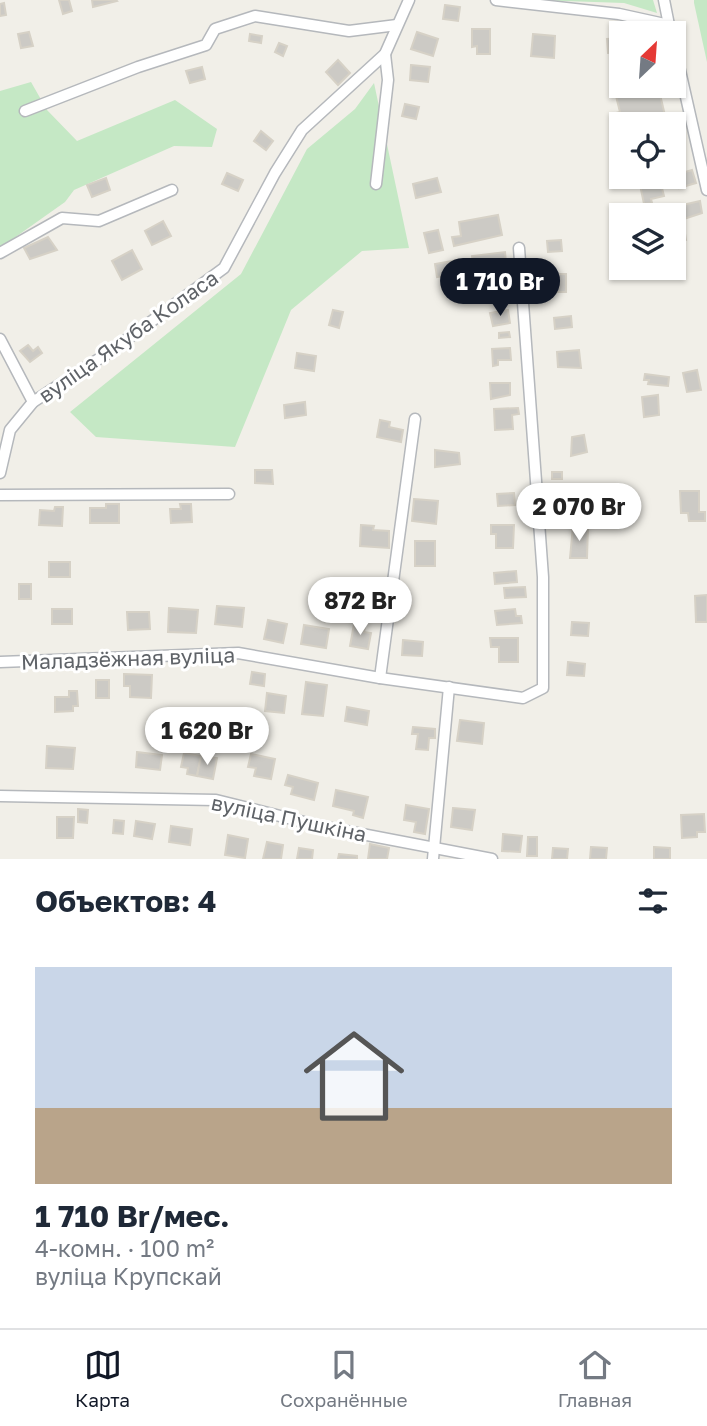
<!DOCTYPE html>
<html lang="ru">
<meta charset="utf-8">
<style>
:root{--surface:#fff;--page:#f2f2f3;--text:#1f2937;--muted:#747a83;--line:#e0e1e3;--accent:#111827}
body{margin:0;font-family:"Golos Text",sans-serif;background:var(--page);color:var(--text);height:100vh;display:flex;flex-direction:column;font-size:26px;white-space:nowrap}
*{box-sizing:border-box;margin:0}
p{font-size:23px;color:var(--muted)}
.icon{flex:none;width:38px;height:38px;fill:none;stroke:currentColor;stroke-width:2;stroke-linecap:round;stroke-linejoin:round}
.map{position:relative;height:859px;overflow:hidden}
.drawer{display:flex;flex-direction:column;background:var(--surface);flex:1}
.drawer>*{flex:none}
.needle{width:46px;rotate:25deg}
.tools{position:absolute;left:609px;top:21px;display:grid;gap:14px}
.tools a{display:grid;place-items:center;width:77px;height:77px;border-radius:0px;background:var(--surface);box-shadow:0 2px 5px #0004;font-size:35px}
.price{position:absolute;translate:-50% -60px;padding:0 16px;border-radius:24px;background:#fff;color:#222;font-size:23px;line-height:46px;filter:drop-shadow(0 2px 4px #0008)}
.price::after{content:'';position:absolute;left:50%;top:42px;width:21px;height:16px;margin-left:-10px;background:inherit;clip-path:polygon(0 0,100% 0,50% 100%)}
.price.on{background:var(--accent);color:#fff}
ul{padding:0;list-style:none}
li{display:grid;align-content:center;gap:14px;height:371px;padding:0 35px}
li+li{border-top:2px solid var(--line)}
li span{display:grid;place-items:center;height:217px;border-radius:0px;color:#555}
li>.icon{margin-inline-start:auto}
span .icon{width:126px;height:126px;fill:#fffc;stroke-width:1}
li b{font-size:30px}
h2{display:flex;justify-content:space-between;align-items:center;height:84px;padding:0 35px;font-size:30px}
.dock{display:flex;justify-content:space-around;align-items:center;height:98px;border-top:2px solid var(--line);background:var(--surface);font-size:19px;color:var(--muted)}
.dock a{display:grid;justify-items:center;gap:4px}
.dock .on{color:var(--accent)}
.map>svg:first-child{display:block}
.green{fill:#c5e8c5}
.building{fill:#cccac5;stroke:#d6d1c6;stroke-width:2}
.lines{fill:none;stroke-linecap:round;stroke-linejoin:round}
.minor-casing{stroke:#b5b8bc;stroke-width:13}
.minor{stroke:#fff;stroke-width:10}
.labels{text-anchor:middle;dominant-baseline:central;stroke-width:6;stroke-linejoin:round;paint-order:stroke}
.street-label{font-size:21px;fill:#5f6368;stroke:#fff}
</style>
<div class="map">
<svg width="707" height="859" viewBox="0 0 707 859">
<rect width="100%" height="100%" fill="#f1efe8"/>
<g class="green">
<polygon points="535,0 653,0 657,13 624,3"/>
<polygon points="694,0 707,0 707,62 694,3"/>
<polygon points="31,82 47,110 77,141 175,100 217,129 212,147 174,146 74,190 65,202 0,248 0,91"/>
<polygon points="374,83 409,248 362,251 291,310 235,447 96,437 70,412 241,274 307,149 355,109"/>
</g>
<g class="building">
<polygon points="59,0 69,0 72,11 63,14"/>
<polygon points="92,0 116,0 117,1 93,7"/>
<polygon points="4,3 6,15 0,16 0,4"/>
<polygon points="445,5 460,7 458,21 443,19"/>
<polygon points="472,29 490,29 490,54 477,54 477,46 472,47"/>
<polygon points="29,32 33,46 21,48 18,34"/>
<polygon points="417,32 438,39 433,56 411,49"/>
<polygon points="250,34 262,36 261,43 249,41"/>
<polygon points="533,34 555,36 554,58 531,56"/>
<polygon points="621,38 621,52 608,53 607,39"/>
<polygon points="279,43 287,46 283,56 275,52"/>
<polygon points="338,60 350,73 338,85 326,72"/>
<polygon points="411,65 430,67 428,82 410,80"/>
<polygon points="202,67 205,79 190,83 186,71"/>
<polygon points="644,86 658,86 667,124 621,124 621,135 617,136 612,114 620,112 615,92"/>
<polygon points="405,104 419,107 416,119 402,116"/>
<polygon points="261,131 273,141 266,150 254,141"/>
<polygon points="692,170 696,183 679,188 675,175"/>
<polygon points="227,173 243,180 238,191 222,184"/>
<polygon points="106,178 110,190 92,197 87,185"/>
<polygon points="437,178 441,192 416,198 413,184"/>
<polygon points="660,180 664,196 651,199 652,203 644,204 640,185"/>
<polygon points="700,201 702,213 681,220 678,206"/>
<polygon points="498,215 502,235 454,246 452,237 461,236 459,222"/>
<polygon points="163,221 171,236 152,245 145,231"/>
<polygon points="684,227 686,240 674,242 674,228"/>
<polygon points="438,230 443,250 429,253 424,233"/>
<polygon points="48,237 57,250 30,259 24,248"/>
<polygon points="561,240 562,251 548,252 547,241"/>
<polygon points="132,250 142,269 122,280 112,261"/>
<polygon points="505,252 506,262 479,265 481,283 476,283 472,256"/>
<polygon points="458,260 460,273 437,277 435,264"/>
<polygon points="504,263 506,281 481,283 479,265"/>
<polygon points="552,274 566,274 566,292 553,292"/>
<polygon points="333,310 343,312 339,328 329,325"/>
<polygon points="508,310 510,323 493,326 490,313"/>
<polygon points="571,316 572,327 555,329 554,318"/>
<polygon points="509,332 510,337 499,338 499,333"/>
<polygon points="28,345 33,351 38,347 42,353 30,362 20,351"/>
<polygon points="510,348 511,360 498,360 498,365 493,366 492,349"/>
<polygon points="579,350 581,368 558,367 557,352"/>
<polygon points="297,353 316,356 314,371 295,368"/>
<polygon points="697,370 701,390 687,392 683,373"/>
<polygon points="645,374 669,377 668,386 648,384 649,380 644,380"/>
<polygon points="490,383 510,383 510,395 491,399"/>
<polygon points="658,395 659,415 644,417 642,397"/>
<polygon points="305,402 306,415 285,418 284,405"/>
<polygon points="518,408 519,414 512,415 513,429 495,430 494,409"/>
<polygon points="380,420 390,422 389,427 403,430 401,442 377,437"/>
<polygon points="584,435 587,452 571,456 572,437"/>
<polygon points="435,450 459,453 460,464 435,467"/>
<polygon points="255,470 272,470 273,484 255,483"/>
<rect x="552" y="472" width="10" height="7"/>
<polygon points="680,491 699,491 699,512 705,512 705,521 689,521 688,513 681,513"/>
<polygon points="619,492 622,517 600,520 597,495"/>
<polygon points="514,493 515,505 498,506 497,494"/>
<polygon points="414,499 438,501 436,524 412,521"/>
<polygon points="106,504 119,504 119,523 90,523 90,508 106,508"/>
<polygon points="180,504 191,504 192,522 171,523 170,509 181,509"/>
<polygon points="55,507 63,507 62,526 39,525 40,510 54,511"/>
<polygon points="361,525 374,526 373,530 389,531 389,548 360,546"/>
<polygon points="491,525 514,525 513,548 496,548 496,534 491,534"/>
<polygon points="573,526 588,527 587,558 570,558"/>
<rect x="415" y="541" width="20" height="25"/>
<rect x="49" y="562" width="21" height="15"/>
<polygon points="516,571 517,582 495,584 494,573"/>
<rect x="19" y="584" width="12" height="15"/>
<polygon points="525,587 526,597 505,598 504,588"/>
<polygon points="707,595 707,622 696,622 695,596"/>
<polygon points="217,606 244,608 242,627 215,624"/>
<polygon points="169,608 198,610 196,633 168,632"/>
<rect x="52" y="609" width="20" height="15"/>
<polygon points="515,609 516,616 521,616 522,623 497,625 495,611"/>
<polygon points="127,612 149,612 150,629 128,630"/>
<polygon points="268,620 287,624 283,643 264,639"/>
<polygon points="572,622 589,623 588,636 571,635"/>
<polygon points="354,624 365,626 364,632 371,633 368,649 350,646"/>
<polygon points="304,625 329,629 326,648 301,644"/>
<polygon points="490,638 518,638 518,662 499,662 499,647 491,647"/>
<polygon points="403,640 423,642 422,656 402,655"/>
<polygon points="568,662 585,664 584,676 567,675"/>
<polygon points="252,672 265,674 264,686 250,684"/>
<polygon points="124,674 152,675 151,698 130,697 130,686 124,686"/>
<rect x="96" y="680" width="13" height="18"/>
<polygon points="306,682 327,685 323,716 302,714"/>
<polygon points="69,691 77,691 78,706 73,706 73,711 55,712 55,697 69,697"/>
<polygon points="267,693 286,696 284,713 265,711"/>
<polygon points="347,707 369,711 367,725 345,721"/>
<polygon points="460,720 484,723 482,744 457,741"/>
<polygon points="413,727 435,729 435,738 429,738 428,750 416,749 418,734 412,734"/>
<polygon points="47,746 75,748 73,769 46,768"/>
<polygon points="137,752 162,755 160,770 136,767"/>
<polygon points="184,753 201,756 197,776 187,774 188,768 181,767"/>
<polygon points="251,754 275,759 271,779 254,776 256,768 248,767"/>
<polygon points="201,756 217,758 213,779 197,776"/>
<polygon points="288,775 318,783 314,800 291,794 293,787 285,785"/>
<polygon points="336,790 368,797 363,818 353,815 354,811 333,806"/>
<polygon points="406,805 429,809 425,834 414,832 416,822 404,820"/>
<polygon points="453,808 475,810 472,830 451,827"/>
<polygon points="78,809 88,810 87,823 78,822"/>
<polygon points="704,814 705,832 697,832 697,837 682,838 681,815"/>
<polygon points="57,817 74,817 73,838 57,838"/>
<polygon points="114,820 124,821 123,834 113,833"/>
<polygon points="136,821 155,824 152,839 134,836"/>
<polygon points="171,826 192,829 190,845 169,842"/>
<polygon points="503,834 522,836 520,852 502,851"/>
<polygon points="228,835 248,839 245,858 225,855"/>
<polygon points="528,837 537,837 537,856 527,856"/>
<polygon points="267,842 283,845 281,859 263,859"/>
<polygon points="370,844 389,848 387,859 368,859"/>
<polygon points="591,847 607,848 606,859 590,859"/>
<polygon points="654,847 670,848 670,859 654,859"/>
<polygon points="299,848 313,850 312,859 297,859"/>
<polygon points="553,848 568,849 567,859 552,859"/>
<polygon points="339,854 357,856 357,859 338,859"/>
</g>
<g class="lines">
<defs>
<g id="minor">
<polyline points="496,0 619,14 669,25 671,33"/>
<polyline points="664,0 669,25"/>
<polyline points="674,44 707,190"/>
<polyline points="25,111 138,67 206,45 215,29 255,16 349,31 397,25"/>
<polyline points="376,184 388,80 385,54"/>
<polyline points="0,253 62,218 99,221 172,190"/>
<polyline points="0,339 33,402"/>
<polyline points="0,473 10,430 33,402 111,351 224,268 275,173 302,130 385,54 409,0"/>
<polyline points="0,495 229,494"/>
<polyline points="0,662 238,653 380,678 523,698 543,688 543,577 519,248"/>
<polyline points="380,678 415,419"/>
<polyline points="0,796 216,800 320,826 492,859"/>
<polyline points="433,859 449,687"/>
</g>
</defs>
<use href="#minor" class="minor-casing"/>
<use href="#minor" class="minor"/>
</g>
<g class="labels">
<g class="street-label">
<text transform="translate(128 336) rotate(-35)">вуліца Якуба Коласа</text>
<text transform="translate(128 658) rotate(-2)">Маладзёжная вуліца</text>
<text transform="translate(289 818) rotate(12)">вуліца Пушкіна</text>
</g>
</g>
</svg>
<div class="tools">
<a><svg class="needle" viewBox="-14 -14 28 28"><path d="M0-13l5 13h-10z" fill="#e53935"/><path d="M0 13l5-13h-10z" fill="#747a83"/></svg></a>
<a><svg class="icon" aria-label="locate" viewBox="0 0 24 24"><circle cx="12" cy="12" r="6"/><path d="M12 2v4M12 18v4M2 12h4M18 12h4"/></svg></a>
<a><svg class="icon" aria-label="layers" viewBox="0 0 24 24"><path d="M12 4l9 5-9 5-9-5zM3 14l9 5 9-5"/></svg></a>
</div>
<b class="price on" style="left:500px;top:318px">1 710 Br</b>
<b class="price" style="left:579px;top:543px">2 070 Br</b>
<b class="price" style="left:360px;top:637px">872 Br</b>
<b class="price" style="left:207px;top:767px">1 620 Br</b>
</div>
<section class="drawer">
<h2>Объектов: 4<svg class="icon" aria-label="filters" viewBox="0 0 24 24"><path d="M4 7h16M4 17h16"/><circle cx="9" cy="7" r="2"/><circle cx="15" cy="17" r="2"/></svg></h2>
<ul>
<li><span style="background:linear-gradient(#c9d6e8 65%,#b9a48a 0)"><svg class="icon" aria-label="home" viewBox="0 0 24 24"><path d="M3 11l9-7 9 7M6 9v11h12V9"/></svg></span><div><b>1 710 Br/мес.</b><p>4-комн. · 100 m²</p><p>вуліца Крупскай</p></div></li>
</ul>
</section>
<nav class="dock">
<a class="on"><svg class="icon" aria-label="map" viewBox="0 0 24 24"><path d="M3 6l6-2 6 2 6-2v14l-6 2-6-2-6 2zM9 4v14M15 6v14"/></svg>Карта</a>
<a><svg class="icon" aria-label="saved" viewBox="0 0 24 24"><path d="M7 4h10v16l-5-4-5 4z"/></svg>Сохранённые</a>
<a><svg class="icon" aria-label="home" viewBox="0 0 24 24"><path d="M3 11l9-7 9 7M6 9v11h12V9"/></svg>Главная</a>
</nav>
